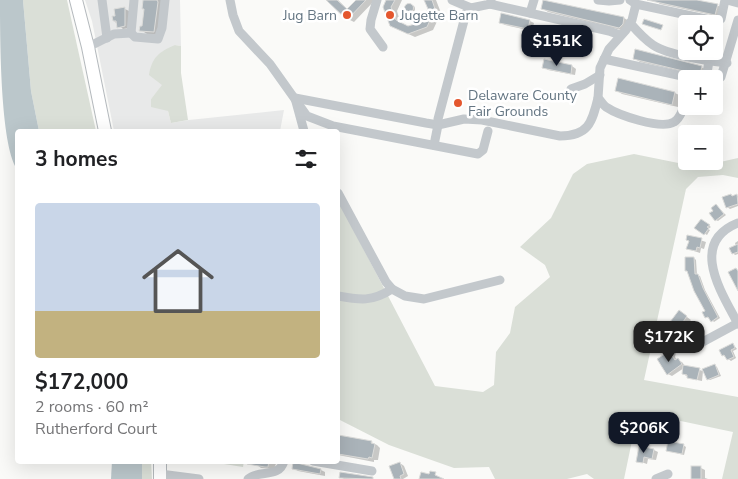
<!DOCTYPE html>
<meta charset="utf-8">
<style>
:root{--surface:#fff;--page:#f6f6f6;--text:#202124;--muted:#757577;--line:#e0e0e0;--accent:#111827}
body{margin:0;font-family:"Nunito Sans",sans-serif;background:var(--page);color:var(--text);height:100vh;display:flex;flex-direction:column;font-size:19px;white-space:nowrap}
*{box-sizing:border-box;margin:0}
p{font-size:16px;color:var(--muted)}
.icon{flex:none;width:28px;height:28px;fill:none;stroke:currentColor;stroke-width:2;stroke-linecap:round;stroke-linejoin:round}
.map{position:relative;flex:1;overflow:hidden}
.side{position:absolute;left:15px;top:129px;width:325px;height:335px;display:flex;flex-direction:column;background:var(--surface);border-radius:5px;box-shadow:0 5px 20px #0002}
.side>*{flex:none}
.controls{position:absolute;left:678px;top:15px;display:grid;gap:10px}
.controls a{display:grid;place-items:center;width:45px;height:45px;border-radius:5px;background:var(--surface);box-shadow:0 5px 20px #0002;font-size:25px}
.price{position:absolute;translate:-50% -42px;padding:0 11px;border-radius:10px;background:var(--accent);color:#fff;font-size:16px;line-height:32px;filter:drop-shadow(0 1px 2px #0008)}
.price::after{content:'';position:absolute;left:50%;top:30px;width:15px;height:11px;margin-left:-8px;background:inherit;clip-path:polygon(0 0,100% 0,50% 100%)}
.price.current{background:#222;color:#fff}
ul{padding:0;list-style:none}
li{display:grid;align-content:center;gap:10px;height:265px;padding:0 20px}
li+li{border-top:1px solid var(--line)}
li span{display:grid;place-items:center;height:155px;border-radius:5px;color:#555}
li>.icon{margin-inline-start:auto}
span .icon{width:90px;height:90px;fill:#fffc;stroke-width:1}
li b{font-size:21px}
h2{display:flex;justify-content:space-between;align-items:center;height:60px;padding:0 20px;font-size:21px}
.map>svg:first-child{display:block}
.built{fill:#e8e9e9}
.green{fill:#dadfd7}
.water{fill:#bbc7cb}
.shadow{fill:#0003}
.building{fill:#aab3b9;stroke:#dcdcda}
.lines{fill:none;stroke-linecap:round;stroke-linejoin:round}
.highway-casing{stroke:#b4b9bd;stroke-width:14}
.minor{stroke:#c3c8cc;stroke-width:9}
.highway{stroke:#fff;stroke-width:12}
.poi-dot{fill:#e4572e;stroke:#fff;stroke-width:2}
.labels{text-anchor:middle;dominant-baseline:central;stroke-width:5;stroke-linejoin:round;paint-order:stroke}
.poi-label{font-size:14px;fill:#657683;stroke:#fff;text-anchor:start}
</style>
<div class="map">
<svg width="738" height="479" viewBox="0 0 738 479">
<rect width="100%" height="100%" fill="#fafaf8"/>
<polygon class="built" points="85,0 180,0 181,46 175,45 163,85 151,99 168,111 171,123 189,120 284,110 280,131 114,131 92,21"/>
<g class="green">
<polygon points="23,0 67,0 96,131 39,131 31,91"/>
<path d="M175,45l6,1v27l7,47 -17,3 -3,-12 -17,-4v-8l11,-14 -13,-10c3,-18 10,-23 26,-30z"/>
<polygon points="634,154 698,167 738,158 738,178 723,175 698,177 686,189 644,380 738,397 738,479 722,479 733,432 638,412 624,479 594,479 587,474 567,479 495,479 489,467 454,468 389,445 338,419 338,200 435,386 483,392 494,385 496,352 510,333 515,307 550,277 545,265 520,247 551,218 573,174 587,164"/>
<polygon points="142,461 151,461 152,479 142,479"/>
<polygon points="205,461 244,461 243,467"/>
</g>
<g class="water">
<path d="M0,0h23l8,91 8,40h-21l-1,38c-17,-24 -17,-134 -17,-169z"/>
<polygon points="112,461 142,461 142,479 111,479"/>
</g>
<g class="shadow">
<polygon points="147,0 164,0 160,35 147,34 141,30 143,27"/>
<polygon points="328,0 338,0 348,10 357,0 375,0 354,22 348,19"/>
<polygon points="388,0 402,0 397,11 401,25 408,28 423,23 429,9 426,0 436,0 441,13 433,30 415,37 397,29"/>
<polygon points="654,0 691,0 717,5 723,9 722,17 660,4"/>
<circle cx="411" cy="9" r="4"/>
<polygon points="542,8 624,18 629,21 625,31 548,12"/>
<polygon points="125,9 129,11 129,28 123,29 114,21"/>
<polygon points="502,14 530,21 534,23 532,31 505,25 500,22"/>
<polygon points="577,42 581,44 579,53 551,47 547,44"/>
<polygon points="634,58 701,67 707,70 706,77 640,62"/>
<polygon points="545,61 572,66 576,69 575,75 548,70 544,67"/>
<polygon points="616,90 675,93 681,96 678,107 622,94"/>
<polygon points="736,195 738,196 738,206 730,209 727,207"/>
<polygon points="716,206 726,215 718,221 716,220 714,211"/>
<polygon points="701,220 711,227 708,229 710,230 707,235 696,228"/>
<polygon points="688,236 706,242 704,249 701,248 700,253 688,249 690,241"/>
<polygon points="738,241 738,254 735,255 733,253 736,246 735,243"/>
<polygon points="694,258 696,260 697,275 700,276 705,290 720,318 714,322 710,318 706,317 706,311 695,290"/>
<polygon points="683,314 691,320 686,326 689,328 686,332 682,329"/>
<polygon points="675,333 678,335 675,348 666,346"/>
<polygon points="733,344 737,349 733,351 736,358 731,361 723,355"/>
<polygon points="672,350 676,352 675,357 677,360 682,362 685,366 703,371 702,381 692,379 683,374 684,368 672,376 668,374 659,359"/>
<polygon points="714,365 717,367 721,376 710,380 708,379"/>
<polygon points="338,436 371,442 377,445 380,448 378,460 374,460 374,462 338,455"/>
<polygon points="683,445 686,447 684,455 668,451"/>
<polygon points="654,450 658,452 656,460 648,459 647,464 638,461"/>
<polygon points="256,461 277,461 274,469 261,468 256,464"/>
<polygon points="400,463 404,466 408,476 403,479 395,479"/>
<polygon points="294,464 321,470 325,472 325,476 298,471 293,468"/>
<polygon points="701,468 705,470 705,478 708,479 692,479"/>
<polygon points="341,477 368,478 370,479 344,479"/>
</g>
<g class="building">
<polygon points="143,0 157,0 158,2 154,32 139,31 140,26 142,26 144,9 142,9"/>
<polygon points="326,0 337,0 347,9 356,0 366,0 347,20"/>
<polygon points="386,0 395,0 391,7 396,20 408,26 422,22 428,9 424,0 432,0 435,9 427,27 408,34 390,26 383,7"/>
<polygon points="543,0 624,17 623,24 619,28 541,9"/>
<polygon points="647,0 697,0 718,4 715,15"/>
<circle cx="409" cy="8" r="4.5"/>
<polygon points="125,7 125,26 117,28 116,21 113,21 112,16 115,16 114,9"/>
<polygon points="501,13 530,20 528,29 499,23"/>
<polygon points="644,19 663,25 661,30 642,24"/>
<polygon points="548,34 577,41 575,51 545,45"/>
<polygon points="526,39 532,41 530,48 524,47"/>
<polygon points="635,49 702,66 700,75 633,59"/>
<polygon points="544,59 572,65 571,74 542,68"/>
<polygon points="618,78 675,92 672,105 615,91"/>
<polygon points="731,194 732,196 737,194 738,204 726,208 722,197"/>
<polygon points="716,204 724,214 715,221 709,213 713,211 711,208"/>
<polygon points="701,219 710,225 707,227 709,228 704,235 694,228"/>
<polygon points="687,235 702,238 700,248 697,247 696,251 686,249 689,241 686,240"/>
<polygon points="738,244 738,252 732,254 729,248"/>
<polygon points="685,257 694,257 695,274 698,274 703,288 718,317 711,322 708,317 705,318 702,312 705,311 694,291 687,271 685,271"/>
<polygon points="736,268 738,271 738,291 728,272"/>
<polygon points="679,310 687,316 683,322 686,324 682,330 670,322"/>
<polygon points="666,330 676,332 672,348 662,345"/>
<polygon points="733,343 735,348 731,350 734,357 727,360 724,355 722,356 719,350"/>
<polygon points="672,349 671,354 675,360 678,358 682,364 667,375 657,359"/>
<polygon points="715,364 719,375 707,380 702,369"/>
<polygon points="683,365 700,368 697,380 687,378 687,375 682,374"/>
<polygon points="338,435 372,441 371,443 375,444 372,458 369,457 368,459 338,454"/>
<polygon points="668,441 684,444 682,454 666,451"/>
<polygon points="639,446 654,449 652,459 644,457 643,463 636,462"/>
<polygon points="248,461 269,461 268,467 265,467 247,464"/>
<polygon points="293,462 321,469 320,474 292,469"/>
<polygon points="400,462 404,474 400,476 401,479 394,479 389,466"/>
<rect x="691" y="466" width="10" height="13"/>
<polygon points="430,471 436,472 435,475 444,479 419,479 421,472 429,474"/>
<polygon points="340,472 373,477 373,479 339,478"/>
</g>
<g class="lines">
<defs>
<g id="highway">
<polyline points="76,0 88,47 105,131"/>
<polyline points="160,461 160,479"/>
</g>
</defs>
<use href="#highway" class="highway-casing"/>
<g class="minor">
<polyline points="102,0 107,38"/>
<polyline points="230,0 233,15 239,31 270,64 307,116 333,126 478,154 483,150 488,131"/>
<polyline points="377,0 371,20 370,29 383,47"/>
<polyline points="452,0 471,8"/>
<polyline points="598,0 609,1 620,0"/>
<polyline points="630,0 636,4 715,21 721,19 725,0"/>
<polyline points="727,0 738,3"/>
<polyline points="490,4 609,31 620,35"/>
<path d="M636,4l-4,16 -6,10 -17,19 -9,19 -2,30c3,3 5,7 8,9 12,8 55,23 68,15 7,-4 8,-13 12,-19"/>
<polyline points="530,13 534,0"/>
<path d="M630,23c7,8 14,16 23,22 15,10 55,16 74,18"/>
<polyline points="131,33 135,37 158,39 162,28 165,0"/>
<polyline points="88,47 114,34 131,33 134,0"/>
<polyline points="604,59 696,79"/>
<polyline points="683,76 684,104"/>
<polyline points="706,79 709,61"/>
<polyline points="714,83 721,77 738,20"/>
<polyline points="571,89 585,84 600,75"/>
<path d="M304,131l-9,-33 131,25 12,2 26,-6 18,1 78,16c28,0 32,-13 38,-38"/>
<polyline points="434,145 438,125 438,119 466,13 471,8 490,4 491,0"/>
<polyline points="338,193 386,282 392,289 405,296 424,299 500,280"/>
<path d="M738,223c-50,20 -16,70 0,101"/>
<path d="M338,296c22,4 34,6 54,-7"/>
<polyline points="697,345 738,323"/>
<polyline points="313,461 372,471"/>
<polyline points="160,474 199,479"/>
<path d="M248,479c11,-10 31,0 36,-18"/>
<polyline points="656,479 668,474"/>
</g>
<use href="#highway" class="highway"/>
</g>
<g class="poi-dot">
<circle cx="347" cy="15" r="5"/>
<circle cx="390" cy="15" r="5"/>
<circle cx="458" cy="103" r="5"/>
</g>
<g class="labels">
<g class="poi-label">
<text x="337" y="15" text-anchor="end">Jug Barn</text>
<text x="400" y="15">Jugette Barn</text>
<text x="468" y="95">Delaware County<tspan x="468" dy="16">Fair Grounds</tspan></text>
</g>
</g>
</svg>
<div class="controls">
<a><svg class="icon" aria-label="locate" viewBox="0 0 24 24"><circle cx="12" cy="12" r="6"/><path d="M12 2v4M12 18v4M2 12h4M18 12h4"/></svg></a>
<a>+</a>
<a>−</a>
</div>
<b class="price" style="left:557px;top:67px">$151K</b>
<b class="price current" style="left:669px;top:363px">$172K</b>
<b class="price" style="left:644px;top:454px">$206K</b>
<section class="side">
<h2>3 homes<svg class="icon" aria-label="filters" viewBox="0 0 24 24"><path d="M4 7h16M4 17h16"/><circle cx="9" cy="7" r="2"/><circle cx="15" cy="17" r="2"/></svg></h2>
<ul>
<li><span style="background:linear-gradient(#c9d6e8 70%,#c2b280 0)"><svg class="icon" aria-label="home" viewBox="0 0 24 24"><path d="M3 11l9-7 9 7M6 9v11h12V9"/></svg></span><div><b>$172,000</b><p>2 rooms · 60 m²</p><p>Rutherford Court</p></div></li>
</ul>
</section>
</div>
